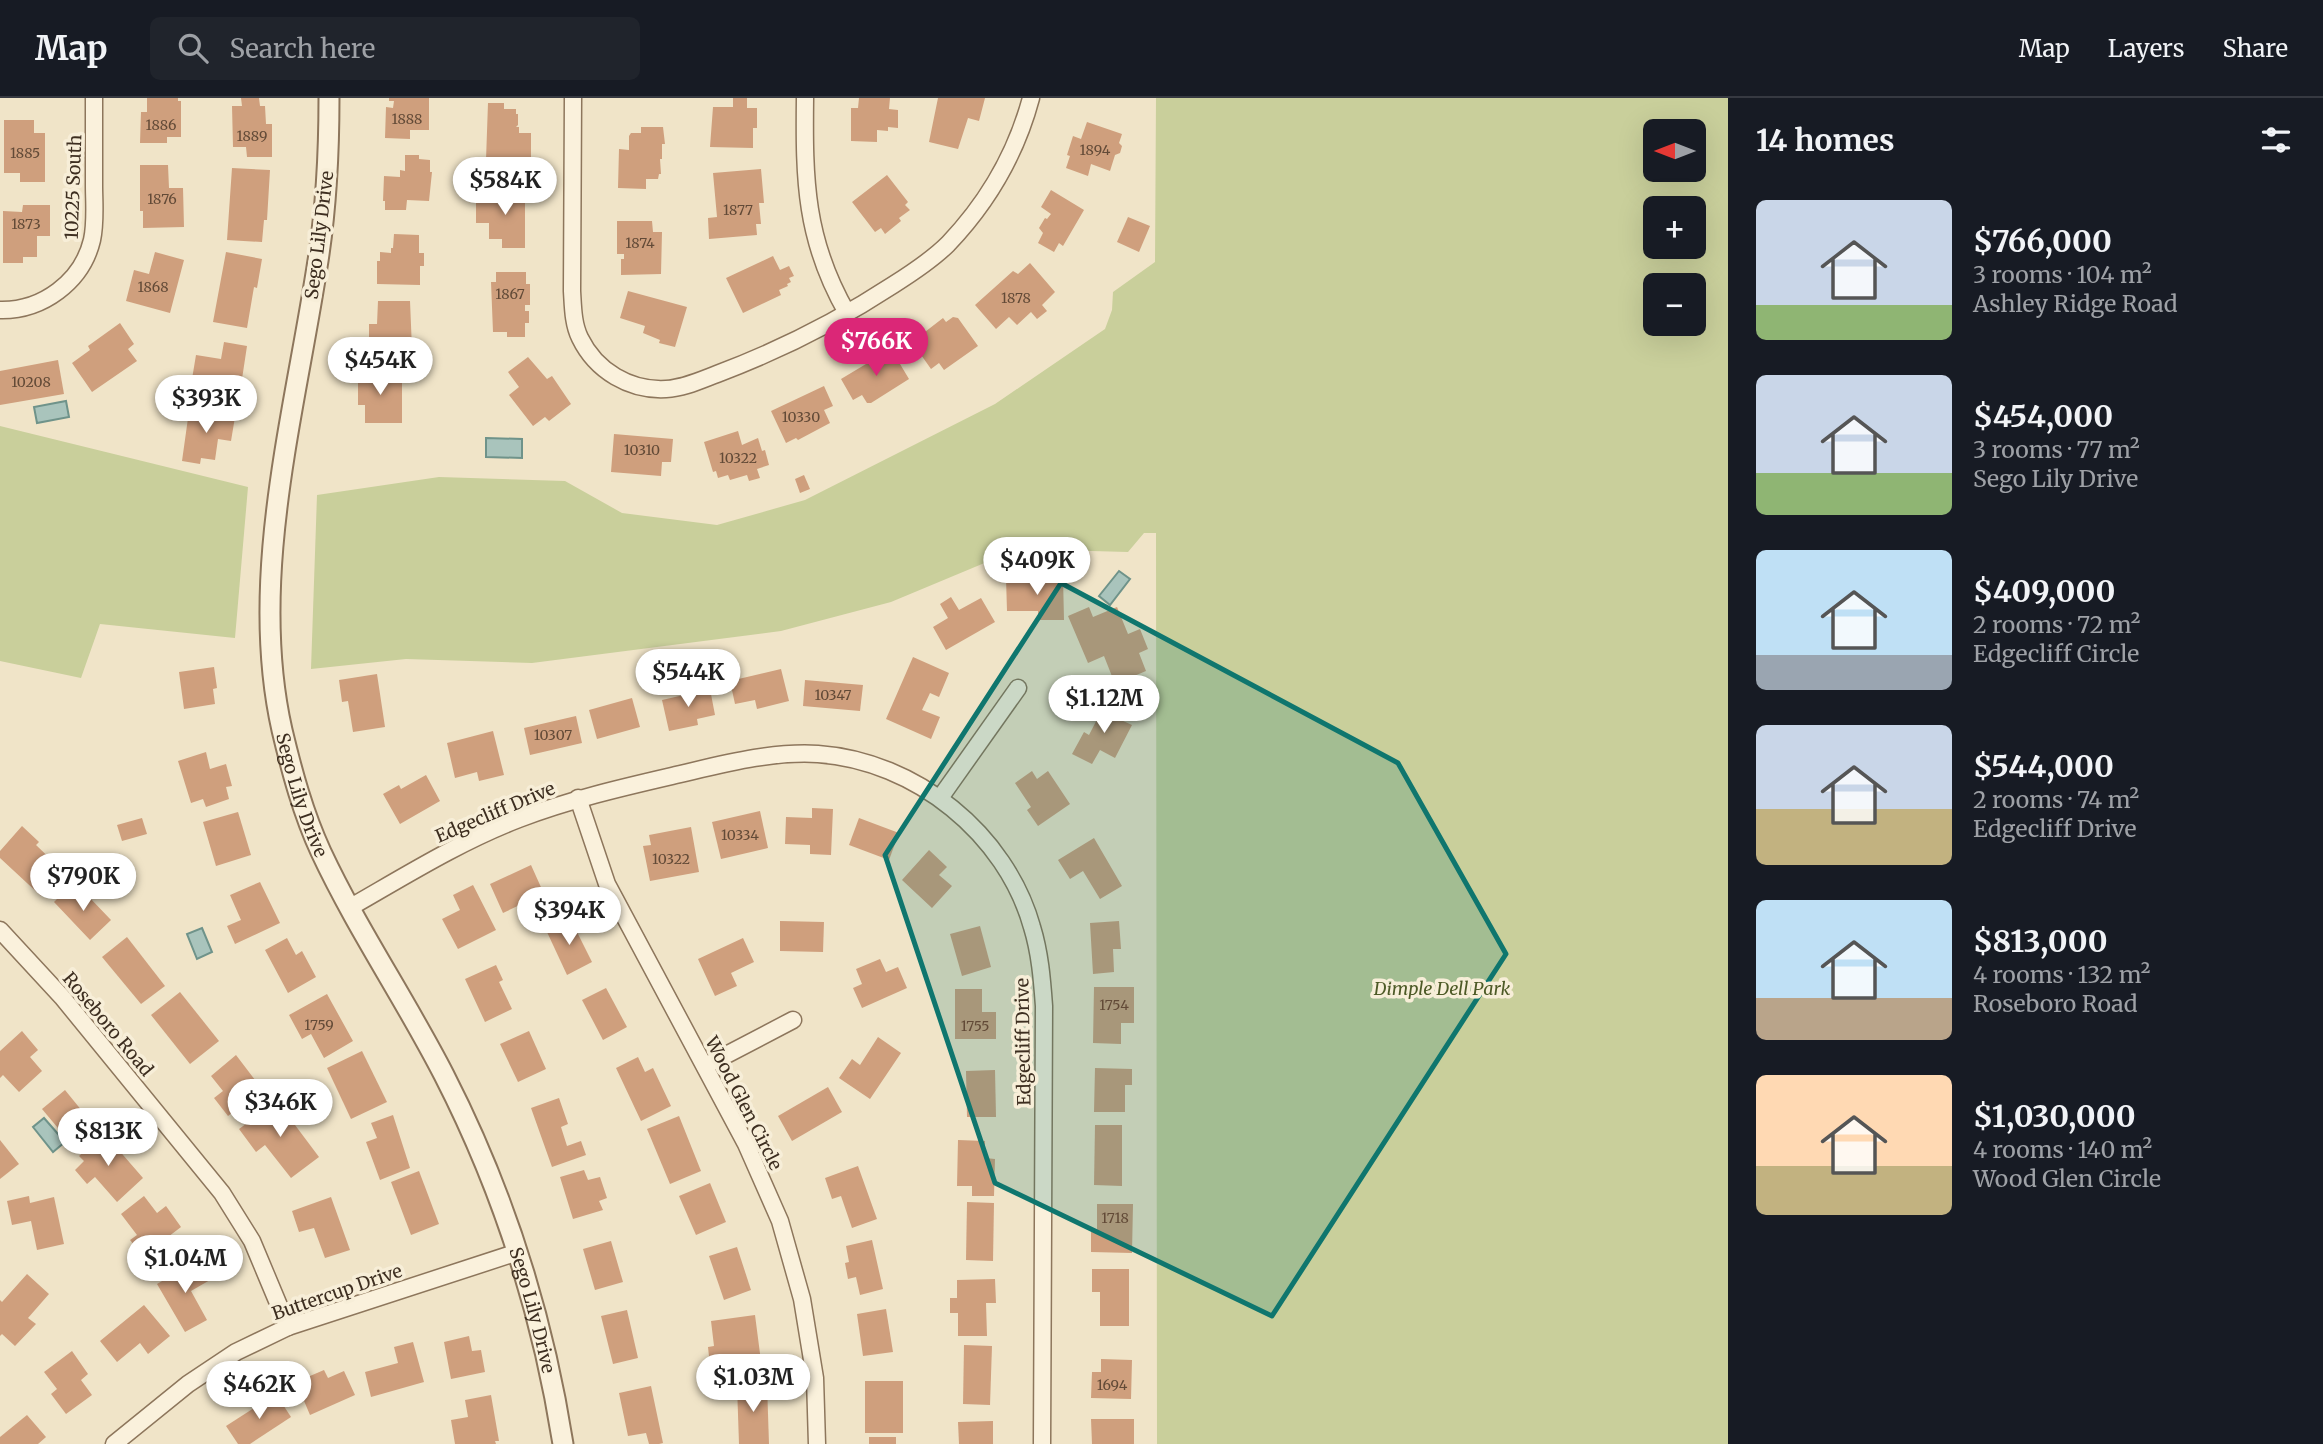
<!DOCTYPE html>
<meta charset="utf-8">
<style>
:root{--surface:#171b24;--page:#20242c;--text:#f1f3f6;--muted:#9ea1a6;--line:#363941;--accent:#db2777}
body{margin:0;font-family:Merriweather,serif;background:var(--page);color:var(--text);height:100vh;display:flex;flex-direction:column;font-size:26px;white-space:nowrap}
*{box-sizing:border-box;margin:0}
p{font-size:23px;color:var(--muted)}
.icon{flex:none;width:38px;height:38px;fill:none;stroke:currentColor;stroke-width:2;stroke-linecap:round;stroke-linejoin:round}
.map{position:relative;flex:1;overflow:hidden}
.sheet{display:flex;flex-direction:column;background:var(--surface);width:595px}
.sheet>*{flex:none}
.needle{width:46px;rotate:270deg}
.buttons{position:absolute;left:1643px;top:21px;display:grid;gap:14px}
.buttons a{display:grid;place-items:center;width:63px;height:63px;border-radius:10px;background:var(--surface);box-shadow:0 7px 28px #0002;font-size:35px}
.price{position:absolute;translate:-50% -60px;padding:0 16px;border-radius:24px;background:#fff;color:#222;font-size:23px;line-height:46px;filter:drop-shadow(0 2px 4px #0008)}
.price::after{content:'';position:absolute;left:50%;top:42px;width:21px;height:16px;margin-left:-10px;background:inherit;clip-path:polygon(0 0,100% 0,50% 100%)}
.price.selected{background:var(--accent);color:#fff}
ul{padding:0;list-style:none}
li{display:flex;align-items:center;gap:21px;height:175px;padding:0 28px}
li span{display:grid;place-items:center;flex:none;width:196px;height:140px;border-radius:10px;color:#555}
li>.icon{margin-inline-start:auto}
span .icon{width:84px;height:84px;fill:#fffc;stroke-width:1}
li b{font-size:30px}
h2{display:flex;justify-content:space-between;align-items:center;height:84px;padding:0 28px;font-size:30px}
header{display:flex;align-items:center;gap:42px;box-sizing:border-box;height:98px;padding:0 35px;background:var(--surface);border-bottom:2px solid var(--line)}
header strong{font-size:33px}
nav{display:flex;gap:38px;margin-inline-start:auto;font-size:24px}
.search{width:490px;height:63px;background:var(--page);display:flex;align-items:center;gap:18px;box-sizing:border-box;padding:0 24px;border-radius:10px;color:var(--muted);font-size:26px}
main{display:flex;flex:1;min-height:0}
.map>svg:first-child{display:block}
.green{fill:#c9cf9b;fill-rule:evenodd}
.water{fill:#a9c4bc;stroke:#6f938a;stroke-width:2}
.building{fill:#cf9f7d}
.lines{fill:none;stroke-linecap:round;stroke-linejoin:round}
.minor-casing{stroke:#8d765c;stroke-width:19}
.tertiary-casing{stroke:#8d765c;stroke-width:23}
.minor{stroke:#faf1dc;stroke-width:16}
.tertiary{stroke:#faf1dc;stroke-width:19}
.marked{fill:#0f766e;fill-opacity:0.2;stroke:#0f766e;stroke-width:5;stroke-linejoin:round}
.labels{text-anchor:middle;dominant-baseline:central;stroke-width:7;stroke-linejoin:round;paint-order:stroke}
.number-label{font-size:14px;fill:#624a37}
.street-label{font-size:18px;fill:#3d2e20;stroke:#f7eed8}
.park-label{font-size:18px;font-style:italic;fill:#4d5a26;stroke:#f7eed8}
</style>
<header>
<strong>Map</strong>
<div class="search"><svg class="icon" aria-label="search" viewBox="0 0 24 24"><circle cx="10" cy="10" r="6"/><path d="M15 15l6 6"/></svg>Search here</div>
<nav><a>Map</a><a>Layers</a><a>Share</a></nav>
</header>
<main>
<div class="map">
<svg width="1728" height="1346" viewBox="0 0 1728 1346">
<rect width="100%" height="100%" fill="#f0e4c8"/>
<g class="green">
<path d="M1156,0h572v1346h-571l-1,-911h-12l-16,19 -110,-3 -127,53 -110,29 -249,32 -126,-4 -95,10 6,-174 122,-18 126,4 57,32 95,12 88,-25 190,-96 110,-75 7,-19 1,-18 42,-30zM1694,33v39h-38v-39zM1694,110v39h-38v-39zM1694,187v39h-38v-39z"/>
<polygon points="0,328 248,389 235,540 100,526 81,580 0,563"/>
</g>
<g class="water">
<polygon points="66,303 69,319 37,325 34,309"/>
<polygon points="486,340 522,341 522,360 486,359"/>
<polygon points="1119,473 1130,481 1110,507 1099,498"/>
<polygon points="202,830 212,854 197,861 187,836"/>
<polygon points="44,1020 65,1044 53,1054 33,1029"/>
</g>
<g class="building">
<polygon points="147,0 178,0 178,3 181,3 181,39 167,39 167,45 140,45 141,14 147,14"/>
<polygon points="241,0 259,0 260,8 265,8 266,26 272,26 272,59 247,59 246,49 233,49 232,8 242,8"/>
<polygon points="389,0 429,0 429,32 410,32 410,41 385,40 386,9 393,10 394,3 389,3"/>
<polygon points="733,0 747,0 747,10 757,10 757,30 753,30 753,50 710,49 713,9 733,9"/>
<polygon points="859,0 890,0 889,11 898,12 898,30 888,29 888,33 877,32 877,44 851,43 851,10 858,10"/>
<polygon points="938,0 985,0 979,23 968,20 958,51 929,44"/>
<polygon points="488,5 504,5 504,11 516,11 516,16 518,16 518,27 516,29 519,29 519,35 531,35 531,69 507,69 507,62 486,62"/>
<polygon points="4,22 34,22 34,35 45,35 45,84 20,84 20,75 4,75"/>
<polygon points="1087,24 1122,36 1119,45 1122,48 1120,55 1115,57 1110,73 1091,66 1088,78 1066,70 1070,58 1067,57 1073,38 1081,41"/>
<polygon points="641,29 663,29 665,46 662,46 662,61 660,61 661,76 659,76 658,81 646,81 646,91 618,90 619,51 629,52 629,38 631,35 641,35"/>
<polygon points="405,57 419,57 419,61 430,62 430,74 432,74 429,103 407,102 406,112 385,112 385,103 383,103 384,78 400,79 400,72 405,73"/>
<polygon points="140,67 168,67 169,90 183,90 184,129 143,130 143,113 140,113"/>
<polygon points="232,70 270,72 267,122 264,122 262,144 227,142"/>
<polygon points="761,71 764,105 759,105 761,126 756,126 757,137 709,141 708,120 717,119 713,75"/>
<polygon points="887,77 908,104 905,107 910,112 899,120 901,123 885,136 881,130 875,134 852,104"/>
<polygon points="488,92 525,92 525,150 502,150 502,141 489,141 489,125 476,125 476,104 488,104"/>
<polygon points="1051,92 1084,112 1063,148 1059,145 1054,154 1038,145 1043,135 1039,130 1045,120 1047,121 1051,116 1041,109"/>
<polygon points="23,107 50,107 50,138 37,138 37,159 23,159 23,165 3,165 3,113 22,114"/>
<polygon points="1128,119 1150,128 1139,154 1117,144"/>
<polygon points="617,123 652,123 653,134 662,134 661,176 621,177 621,161 624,161 624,156 617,156"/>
<polygon points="394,136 419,137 419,155 424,155 424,168 420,168 420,187 377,186 377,163 380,163 380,154 391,155 391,150 393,150"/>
<polygon points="155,154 184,162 170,215 126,203 134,172 149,176"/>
<polygon points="226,154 262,161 257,190 254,189 247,230 213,224"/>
<polygon points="773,158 780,172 789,168 794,178 789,180 791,184 787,186 788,188 779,192 781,197 743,215 726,180"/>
<polygon points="1030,165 1055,194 1042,207 1047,213 1037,221 1031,214 1017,227 1009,219 996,231 975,207 1013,173 1018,176"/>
<polygon points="496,174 526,174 526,186 530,186 530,207 525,207 525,213 529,213 529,225 525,225 525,239 507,239 507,234 493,234 491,184 496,184"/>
<polygon points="628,193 687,209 675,249 659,245 660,242 643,235 645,228 620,220"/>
<polygon points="378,203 410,203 412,251 392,251 392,260 369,260 369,226 377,226"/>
<polygon points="953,219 958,220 978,248 944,272 939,265 931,271 912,244 943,220 946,224"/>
<polygon points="120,225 134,246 128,251 137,263 92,294 72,265 90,252 88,248"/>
<polygon points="224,244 247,248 242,281 232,279 228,305 189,299 196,257 221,261"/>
<polygon points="891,251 909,281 871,305 867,305 862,297 853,302 841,281"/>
<polygon points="528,259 547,281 552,278 571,306 549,323 545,319 533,328 509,297 519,289 508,274"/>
<polygon points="58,262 64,296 0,307 0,273"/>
<polygon points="358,273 383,273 383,279 402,279 402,325 365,325 365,307 358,307"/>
<polygon points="824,288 833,308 824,312 830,325 798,342 796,340 786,345 771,313"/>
<polygon points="189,313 235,319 231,343 218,341 215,362 201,360 200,366 182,363"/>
<polygon points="738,333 742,347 758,340 762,353 765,352 769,367 757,371 760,380 749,383 747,377 730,382 728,377 718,380 716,373 713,374 704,344"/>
<polygon points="614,336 673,341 671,364 662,364 661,378 611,374"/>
<polygon points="804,377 810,391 800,395 795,381"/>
<polygon points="1063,479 1064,522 1038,522 1038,513 1007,513 1006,480"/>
<polygon points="951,499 959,512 981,500 995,524 946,552 933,529 948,520 940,506"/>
<polygon points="1089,509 1093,519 1117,509 1128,536 1140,531 1148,551 1139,555 1146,573 1115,586 1104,558 1088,565 1068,518"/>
<polygon points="913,559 949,575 939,599 930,595 922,612 940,619 931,641 886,621"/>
<polygon points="214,569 217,590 213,591 215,606 184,611 179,574"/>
<polygon points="781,571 789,603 757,611 755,602 735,606 730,583"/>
<polygon points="377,576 385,629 353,634 348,603 342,604 339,582"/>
<polygon points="805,582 863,587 860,613 803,608"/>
<polygon points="710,591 715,617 697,621 698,627 669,633 662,602"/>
<polygon points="632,600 640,629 597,641 589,612"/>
<polygon points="1106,604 1125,614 1121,622 1132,627 1115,660 1100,652 1092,666 1072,656 1084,634 1089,637"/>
<polygon points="576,618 582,645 530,657 524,630"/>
<polygon points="493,633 504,677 479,683 477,674 455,680 447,645"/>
<polygon points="206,654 210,671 226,666 232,688 226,689 229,701 206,709 203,701 191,705 178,663"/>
<polygon points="1032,673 1037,681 1048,673 1070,706 1038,728 1027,712 1031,709 1015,685"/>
<polygon points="426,677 440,703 400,726 383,696 399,687 401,691"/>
<polygon points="812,710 833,711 831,757 810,756 810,747 785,746 786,719 812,720"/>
<polygon points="760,713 768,750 721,761 712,724"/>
<polygon points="238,714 251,757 216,768 203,724"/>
<polygon points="142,720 147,736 122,743 117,727"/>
<polygon points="859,720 899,735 889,762 849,747"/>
<polygon points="22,728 39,744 36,747 64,774 41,798 0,760 0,753"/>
<polygon points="691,729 699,774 650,783 643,748 651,747 649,737"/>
<polygon points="1094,740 1122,788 1100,801 1083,773 1070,781 1058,762"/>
<polygon points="929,752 947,769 939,777 952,788 932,810 902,782"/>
<polygon points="531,767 549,807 529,816 524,805 503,815 490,786"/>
<polygon points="260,784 280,825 235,846 227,828 241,822 230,797"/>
<polygon points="473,787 496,832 458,851 442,821 460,812 453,797"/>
<polygon points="70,788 83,802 88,798 111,822 90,842 54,804"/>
<polygon points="571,822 592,864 567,877 547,834"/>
<polygon points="780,823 824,824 823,854 780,853"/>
<polygon points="1119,823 1121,851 1113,851 1114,874 1093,876 1090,825"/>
<polygon points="980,828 991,869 962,878 950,836"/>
<polygon points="127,839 165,888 141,906 102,859"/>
<polygon points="287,840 296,857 302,853 316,879 288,895 265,852"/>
<polygon points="743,840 754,864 731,875 737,888 715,898 698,861"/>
<polygon points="880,861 886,874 898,869 907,890 862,910 853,890 862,886 856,871"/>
<polygon points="496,867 503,882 499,884 512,911 485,924 465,881"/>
<polygon points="1094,889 1134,889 1134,925 1121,925 1121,946 1093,945"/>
<polygon points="606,890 627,929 603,942 582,902"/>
<polygon points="955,891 982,891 982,914 996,914 996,941 955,941"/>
<polygon points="180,894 219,943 190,966 151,917"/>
<polygon points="327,896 353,943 324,960 311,936 302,941 289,917"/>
<polygon points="22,933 38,952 30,959 42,973 19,994 3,977 0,980 0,953"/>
<polygon points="529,933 546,971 518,984 500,946"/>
<polygon points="878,939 901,955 870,1001 839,980 852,961 860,967"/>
<polygon points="362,953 387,1004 351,1021 327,970"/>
<polygon points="236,957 262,991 228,1018 214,1000 223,993 211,978"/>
<polygon points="638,959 645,974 653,970 671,1008 641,1023 616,970"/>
<polygon points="1095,970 1132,971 1132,987 1125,987 1125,1014 1094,1014"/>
<polygon points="995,972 996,1019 967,1019 966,973"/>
<polygon points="828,989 842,1014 792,1043 778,1018"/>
<polygon points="65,992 95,1029 73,1048 42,1011"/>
<polygon points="559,1000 568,1026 561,1029 567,1048 581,1043 586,1057 552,1069 531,1010"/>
<polygon points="277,1003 319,1059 291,1080 265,1047 256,1054 239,1031"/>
<polygon points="393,1017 410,1070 380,1082 366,1044 377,1040 371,1025"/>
<polygon points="679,1018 701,1073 670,1086 647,1031"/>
<polygon points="1095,1027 1122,1027 1122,1088 1094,1087"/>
<polygon points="104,1035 143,1080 117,1104 95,1079 87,1086 75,1072 84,1063 79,1058"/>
<polygon points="0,1042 19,1066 0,1081"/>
<polygon points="958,1042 985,1043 985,1060 995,1061 994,1098 972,1098 972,1088 957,1088"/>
<polygon points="858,1068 877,1121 852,1130 841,1098 832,1101 825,1080"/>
<polygon points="584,1072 588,1082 600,1079 607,1100 599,1103 603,1112 573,1121 560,1079"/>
<polygon points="419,1073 439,1126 411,1137 391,1084"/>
<polygon points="710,1085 726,1124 696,1137 679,1098"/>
<polygon points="29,1098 30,1105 54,1099 64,1146 37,1152 31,1123 12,1127 7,1103"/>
<polygon points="144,1098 157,1115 166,1108 181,1129 143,1158 130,1142 137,1137 121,1116"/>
<polygon points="331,1099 350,1152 325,1160 314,1130 299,1134 292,1113"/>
<polygon points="967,1104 994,1105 993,1163 966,1162"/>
<polygon points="1097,1106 1133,1106 1132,1155 1091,1154 1091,1134 1097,1134"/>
<polygon points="872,1142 883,1191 860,1197 856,1179 848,1181 845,1165 849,1164 846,1148"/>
<polygon points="611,1143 623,1184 595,1192 583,1151"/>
<polygon points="737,1149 751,1192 724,1202 709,1158"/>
<polygon points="198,1162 210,1182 191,1193 207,1222 185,1234 157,1186"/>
<polygon points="1092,1171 1129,1171 1129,1228 1100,1228 1100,1194 1092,1194"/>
<polygon points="27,1176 49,1196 28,1220 36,1226 15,1248 2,1236 0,1238 0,1202 2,1204"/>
<polygon points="995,1181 996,1205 986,1205 987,1238 958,1238 958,1215 950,1215 950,1200 957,1200 957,1182"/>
<polygon points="144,1207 170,1238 148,1256 140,1245 117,1264 100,1243"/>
<polygon points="886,1211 893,1254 863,1258 857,1216"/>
<polygon points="627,1212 638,1260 613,1266 601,1218"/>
<polygon points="755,1217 762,1271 711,1277 708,1249 714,1248 711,1223"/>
<polygon points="469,1238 472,1253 481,1252 485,1274 451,1281 444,1244"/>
<polygon points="413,1244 424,1284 371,1299 365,1274 398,1265 394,1249"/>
<polygon points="964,1247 992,1248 990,1307 963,1306"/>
<polygon points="72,1253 88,1276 81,1282 92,1297 66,1316 51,1296 57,1291 44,1274"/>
<polygon points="1101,1261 1132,1262 1131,1301 1091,1300 1092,1274 1101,1274"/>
<polygon points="324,1272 328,1280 344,1273 355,1297 310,1317 296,1284"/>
<rect x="865" y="1283" width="38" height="52"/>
<polygon points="767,1286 769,1346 739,1346 737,1287"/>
<polygon points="651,1288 663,1345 659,1346 649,1346 646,1335 628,1338 619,1295"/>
<polygon points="276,1296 291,1319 250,1346 238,1346 226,1328"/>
<polygon points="491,1297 499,1343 495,1343 496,1346 455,1346 451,1322 468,1319 465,1302"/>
<polygon points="27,1317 46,1339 38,1346 0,1346 0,1339"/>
<polygon points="1091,1321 1134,1321 1134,1346 1092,1346"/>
<polygon points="993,1323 993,1346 959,1346 958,1324"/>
<rect x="869" y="1339" width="27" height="7"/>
</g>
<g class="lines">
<defs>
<g id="minor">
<path d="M573,0l-1,193c1,16 1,33 8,47 16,33 50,53 86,51 18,-1 35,-9 51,-15 61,-23 121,-53 176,-89 19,-12 39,-25 55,-41 40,-42 68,-90 83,-146"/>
<path d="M805,0c-1,82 0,142 42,215"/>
<path d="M0,212c42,1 82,-28 92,-70 4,-18 2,-37 2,-55 0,-29 0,-58 0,-87"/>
<polyline points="578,700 607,786 746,1046 780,1123 802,1201 815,1280 817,1346"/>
<polyline points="940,700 1018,590"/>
<path d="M349,810c56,-32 110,-66 170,-89 50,-19 101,-31 153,-43 48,-11 97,-25 146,-22 98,7 188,80 214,173 8,26 10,52 12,79l-2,438"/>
<polyline points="0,832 62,899 222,1095 252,1143 288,1229"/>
<polyline points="705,968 793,922"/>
<polyline points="114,1346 188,1286 236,1254 288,1229 518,1154"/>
</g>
<g id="tertiary">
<path id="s1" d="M329,0c0,56 -3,114 -12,169 -23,149 -69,313 -35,463 10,42 21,83 39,122 36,77 84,147 123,223 59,115 99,242 119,369"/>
</g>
</defs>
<use href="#minor" class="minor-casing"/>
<use href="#tertiary" class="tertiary-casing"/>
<use href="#minor" class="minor"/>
<use href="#tertiary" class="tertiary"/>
</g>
<path class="marked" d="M1061,485l337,180 108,191 -234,362 -277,-133 -110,-328z"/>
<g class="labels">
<g class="number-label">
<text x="407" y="21">1888</text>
<text x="161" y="27">1886</text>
<text x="252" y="38">1889</text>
<text x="1095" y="52">1894</text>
<text x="25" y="55">1885</text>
<text x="162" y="101">1876</text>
<text x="738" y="112">1877</text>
<text x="26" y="126">1873</text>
<text x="640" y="145">1874</text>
<text x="153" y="189">1868</text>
<text x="510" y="196">1867</text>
<text x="1016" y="200">1878</text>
<text x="31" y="284">10208</text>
<text x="801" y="319">10330</text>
<text x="642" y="352">10310</text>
<text x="738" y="360">10322</text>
<text x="833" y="597">10347</text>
<text x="553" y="637">10307</text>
<text x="740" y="737">10334</text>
<text x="671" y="761">10322</text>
<text x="1114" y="907">1754</text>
<text x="319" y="927">1759</text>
<text x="975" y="928">1755</text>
<text x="1115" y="1120">1718</text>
<text x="1112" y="1287">1694</text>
</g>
<g class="street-label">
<text transform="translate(73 89) rotate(-88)">10225 South</text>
<text transform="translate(319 137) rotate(-83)">Sego Lily Drive</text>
<text stroke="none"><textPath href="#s1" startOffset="705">Sego Lily Drive</textPath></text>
<text transform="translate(495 714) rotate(-23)">Edgecliff Drive</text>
<text transform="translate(108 926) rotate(50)">Roseboro Road</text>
<text transform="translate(1023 944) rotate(-91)">Edgecliff Drive</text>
<text transform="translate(744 1005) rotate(63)">Wood Glen Circle</text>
<text transform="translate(337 1194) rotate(-19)">Buttercup Drive</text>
<text stroke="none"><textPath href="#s1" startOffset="1272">Sego Lily Drive</textPath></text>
</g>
<g class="park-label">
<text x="1442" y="890">Dimple Dell Park</text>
</g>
</g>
</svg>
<div class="buttons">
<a><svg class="needle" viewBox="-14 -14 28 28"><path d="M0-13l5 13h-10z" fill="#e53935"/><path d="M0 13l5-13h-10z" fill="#9ea1a6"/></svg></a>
<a>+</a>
<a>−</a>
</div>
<b class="price" style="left:505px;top:119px">$584K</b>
<b class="price selected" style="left:876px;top:280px">$766K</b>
<b class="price" style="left:380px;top:299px">$454K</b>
<b class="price" style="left:206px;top:337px">$393K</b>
<b class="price" style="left:1037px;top:499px">$409K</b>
<b class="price" style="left:688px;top:611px">$544K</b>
<b class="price" style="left:1104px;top:637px">$1.12M</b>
<b class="price" style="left:83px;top:815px">$790K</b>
<b class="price" style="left:569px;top:849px">$394K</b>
<b class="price" style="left:280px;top:1041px">$346K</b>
<b class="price" style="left:108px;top:1070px">$813K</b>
<b class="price" style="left:185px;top:1197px">$1.04M</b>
<b class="price" style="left:753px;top:1316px">$1.03M</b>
<b class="price" style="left:259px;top:1323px">$462K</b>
</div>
<section class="sheet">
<h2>14 homes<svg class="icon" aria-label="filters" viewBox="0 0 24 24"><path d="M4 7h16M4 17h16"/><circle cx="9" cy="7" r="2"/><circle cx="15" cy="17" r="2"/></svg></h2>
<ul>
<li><span style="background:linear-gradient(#c9d6e8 75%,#8fb573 0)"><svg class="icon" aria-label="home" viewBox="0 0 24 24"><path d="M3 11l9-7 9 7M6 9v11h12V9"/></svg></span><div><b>$766,000</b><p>3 rooms · 104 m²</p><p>Ashley Ridge Road</p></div></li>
<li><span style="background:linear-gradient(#c9d6e8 70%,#8fb573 0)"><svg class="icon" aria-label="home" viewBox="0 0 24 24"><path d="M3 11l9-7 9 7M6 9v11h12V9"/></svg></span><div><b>$454,000</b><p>3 rooms · 77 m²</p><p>Sego Lily Drive</p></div></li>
<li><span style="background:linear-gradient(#bfe0f5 75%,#9aa5b1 0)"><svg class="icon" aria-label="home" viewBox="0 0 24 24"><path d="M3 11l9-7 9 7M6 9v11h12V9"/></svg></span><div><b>$409,000</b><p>2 rooms · 72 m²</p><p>Edgecliff Circle</p></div></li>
<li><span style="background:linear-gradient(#c9d6e8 60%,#c2b280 0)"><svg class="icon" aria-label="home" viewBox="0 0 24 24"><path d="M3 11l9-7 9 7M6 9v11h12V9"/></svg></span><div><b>$544,000</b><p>2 rooms · 74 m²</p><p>Edgecliff Drive</p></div></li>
<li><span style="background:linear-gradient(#bfe0f5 70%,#b9a48a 0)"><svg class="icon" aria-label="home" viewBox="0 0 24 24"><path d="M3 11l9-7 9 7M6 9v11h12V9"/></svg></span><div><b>$813,000</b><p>4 rooms · 132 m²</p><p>Roseboro Road</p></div></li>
<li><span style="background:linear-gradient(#ffd9b3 65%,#c2b280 0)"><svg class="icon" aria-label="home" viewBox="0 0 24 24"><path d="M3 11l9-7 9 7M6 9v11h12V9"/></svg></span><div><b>$1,030,000</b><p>4 rooms · 140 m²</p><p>Wood Glen Circle</p></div></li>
</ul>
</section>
</main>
